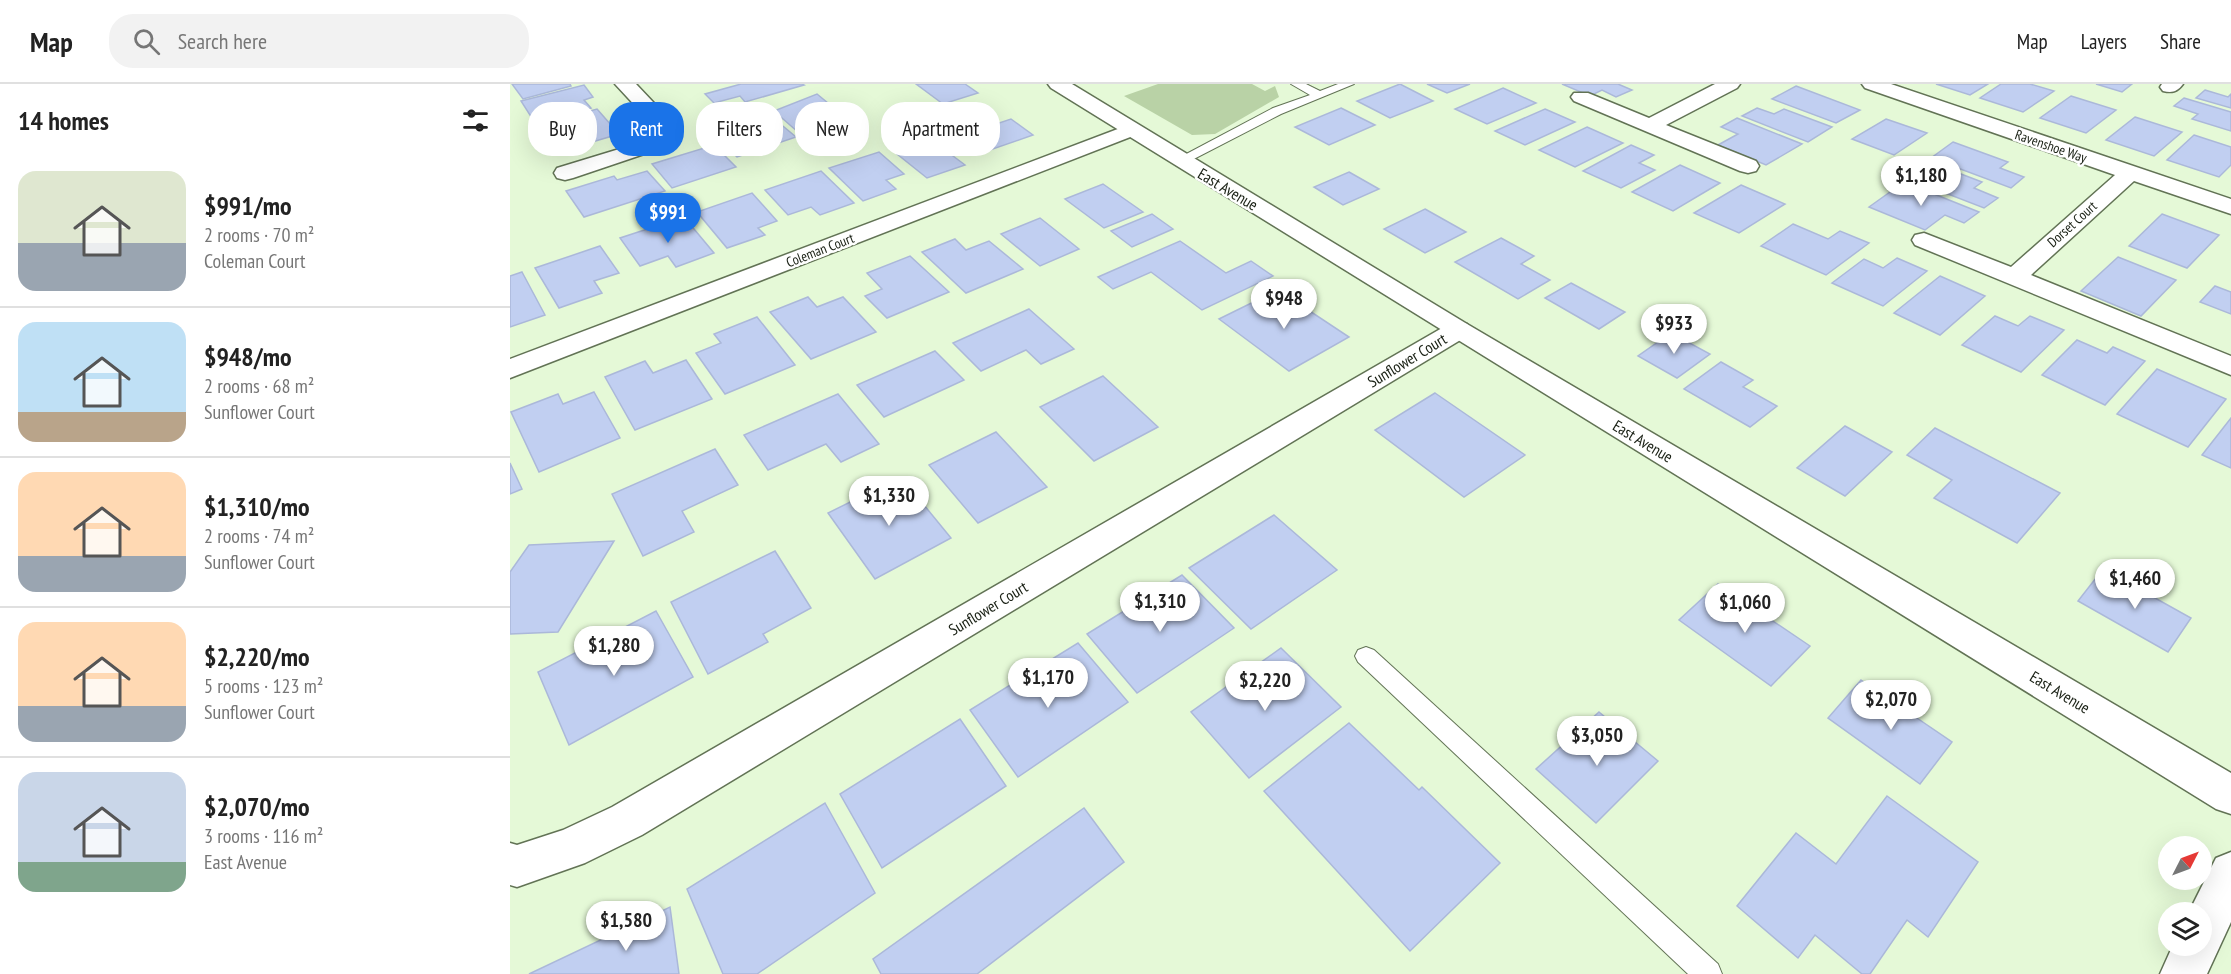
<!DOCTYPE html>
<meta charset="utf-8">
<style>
:root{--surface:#fff;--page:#f2f2f2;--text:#222;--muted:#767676;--line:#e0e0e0;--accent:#1a73e8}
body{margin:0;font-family:"PT Sans Narrow",sans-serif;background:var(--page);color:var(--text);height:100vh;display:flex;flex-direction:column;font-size:22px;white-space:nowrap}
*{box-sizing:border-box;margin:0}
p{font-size:20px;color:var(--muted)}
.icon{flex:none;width:33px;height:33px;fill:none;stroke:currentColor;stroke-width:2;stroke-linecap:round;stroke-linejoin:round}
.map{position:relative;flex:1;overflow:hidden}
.side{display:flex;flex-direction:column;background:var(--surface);width:510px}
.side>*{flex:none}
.banner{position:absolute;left:18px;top:18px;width:570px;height:54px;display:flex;gap:12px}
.needle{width:39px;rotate:48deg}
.controls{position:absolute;left:1648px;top:752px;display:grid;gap:12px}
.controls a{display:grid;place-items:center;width:54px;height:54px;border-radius:50%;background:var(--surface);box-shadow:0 6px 24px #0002;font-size:30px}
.price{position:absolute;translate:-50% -51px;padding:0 14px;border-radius:21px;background:#fff;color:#222;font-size:20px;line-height:39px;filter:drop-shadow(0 2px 3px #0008)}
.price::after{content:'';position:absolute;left:50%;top:36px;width:18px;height:14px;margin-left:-9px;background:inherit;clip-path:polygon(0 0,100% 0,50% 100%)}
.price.active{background:var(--accent);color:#fff}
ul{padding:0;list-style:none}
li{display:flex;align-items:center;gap:18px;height:150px;padding:0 18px}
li+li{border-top:2px solid var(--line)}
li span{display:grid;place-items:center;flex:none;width:168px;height:120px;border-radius:18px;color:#555}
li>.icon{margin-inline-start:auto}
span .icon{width:72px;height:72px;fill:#fffc;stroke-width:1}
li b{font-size:26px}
h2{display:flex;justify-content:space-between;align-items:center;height:72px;padding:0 18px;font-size:26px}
.chip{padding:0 21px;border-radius:24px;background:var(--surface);box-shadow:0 6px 24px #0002;font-size:21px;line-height:54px}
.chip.active{background:var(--accent);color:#fff}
header{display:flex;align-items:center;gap:36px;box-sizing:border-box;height:84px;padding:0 30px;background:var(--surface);border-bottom:2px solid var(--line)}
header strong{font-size:28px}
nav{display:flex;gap:33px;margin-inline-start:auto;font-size:21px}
.search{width:420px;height:54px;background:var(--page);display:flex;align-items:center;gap:15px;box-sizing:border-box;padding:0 21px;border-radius:24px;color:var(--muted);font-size:22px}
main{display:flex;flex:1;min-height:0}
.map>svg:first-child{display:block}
.green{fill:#b9d2a6}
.building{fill:#c1cff1;stroke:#abb8d9;stroke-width:1.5}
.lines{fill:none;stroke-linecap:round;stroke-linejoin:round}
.service-casing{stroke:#627355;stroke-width:2}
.minor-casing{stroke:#627355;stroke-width:3}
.secondary-casing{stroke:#627355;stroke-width:3}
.service{fill:#fff;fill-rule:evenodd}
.minor{fill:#fff;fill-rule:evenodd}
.secondary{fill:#fff;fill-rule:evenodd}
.labels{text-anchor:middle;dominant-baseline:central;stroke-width:5;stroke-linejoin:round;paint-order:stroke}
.far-street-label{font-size:14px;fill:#181f13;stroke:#fff}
.street-label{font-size:16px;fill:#181f13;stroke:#fff}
</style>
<header>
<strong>Map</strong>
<div class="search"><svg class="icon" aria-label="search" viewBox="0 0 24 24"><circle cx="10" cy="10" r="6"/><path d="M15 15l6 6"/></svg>Search here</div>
<nav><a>Map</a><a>Layers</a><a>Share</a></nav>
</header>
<main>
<section class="side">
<h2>14 homes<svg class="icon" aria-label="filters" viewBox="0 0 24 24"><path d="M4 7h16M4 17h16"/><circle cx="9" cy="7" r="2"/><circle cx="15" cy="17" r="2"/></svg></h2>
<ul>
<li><span style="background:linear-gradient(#dfe7d0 60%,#9aa5b1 0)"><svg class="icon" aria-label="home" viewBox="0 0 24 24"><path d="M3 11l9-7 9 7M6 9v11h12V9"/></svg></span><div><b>$991/mo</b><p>2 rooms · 70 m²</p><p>Coleman Court</p></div></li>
<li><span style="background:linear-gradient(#bfe0f5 75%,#b9a48a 0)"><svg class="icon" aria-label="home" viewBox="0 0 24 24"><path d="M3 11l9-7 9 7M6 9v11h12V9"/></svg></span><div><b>$948/mo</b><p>2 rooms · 68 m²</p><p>Sunflower Court</p></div></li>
<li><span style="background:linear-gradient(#ffd9b3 70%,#9aa5b1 0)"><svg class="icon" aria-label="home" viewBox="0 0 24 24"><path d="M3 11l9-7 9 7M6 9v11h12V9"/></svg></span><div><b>$1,310/mo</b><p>2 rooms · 74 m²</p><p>Sunflower Court</p></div></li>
<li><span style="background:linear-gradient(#ffd9b3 70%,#9aa5b1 0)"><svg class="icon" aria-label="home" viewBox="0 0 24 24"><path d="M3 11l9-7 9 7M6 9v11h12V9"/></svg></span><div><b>$2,220/mo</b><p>5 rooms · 123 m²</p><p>Sunflower Court</p></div></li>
<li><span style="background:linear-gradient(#c9d6e8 75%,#7fa58c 0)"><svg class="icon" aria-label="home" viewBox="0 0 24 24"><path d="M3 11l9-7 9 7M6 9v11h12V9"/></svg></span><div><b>$2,070/mo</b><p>3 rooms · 116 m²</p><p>East Avenue</p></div></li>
</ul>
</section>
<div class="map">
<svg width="1721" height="890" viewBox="0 0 1721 890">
<rect width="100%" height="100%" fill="#e5f9d7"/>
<polygon class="green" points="648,0 742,0 755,7 765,2 769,13 705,50 682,51 614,12"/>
<g class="building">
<polygon points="2,0 60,0 61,2 13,15"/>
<polygon points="231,0 292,0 294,1 235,18 230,12 204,19 195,10"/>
<polygon points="406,0 455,0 468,9 433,20"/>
<polygon points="890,0 923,17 880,34 847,17"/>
<polygon points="917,0 960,0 937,9"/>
<polygon points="1052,0 1108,0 1122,6 1106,13 1092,6 1080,12"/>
<polygon points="1426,0 1478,0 1460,11"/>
<polygon points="1491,0 1520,0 1544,7 1513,28 1470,14"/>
<polygon points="1586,0 1622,0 1612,8"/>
<polygon points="74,1 83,13 74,16 81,24 25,39 11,17"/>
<polygon points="1286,2 1350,26 1326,39 1262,15"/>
<polygon points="993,4 1026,19 977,40 945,25"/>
<polygon points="1695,6 1718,13 1721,10 1721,24 1686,14"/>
<polygon points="307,10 341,38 325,43 329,46 297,56 264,27"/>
<polygon points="1561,12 1606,26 1576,49 1530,34"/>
<polygon points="1674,14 1721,28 1721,47 1682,35 1688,30 1664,22"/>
<polygon points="831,24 865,41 819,61 785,43"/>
<polygon points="1247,24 1264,30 1274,25 1322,43 1298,58 1232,32"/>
<polygon points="87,25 109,50 52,67 33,40"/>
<polygon points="1035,25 1065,38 1015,61 985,47"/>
<polygon points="262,33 286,53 227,73 204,51"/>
<polygon points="1625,33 1672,48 1644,72 1596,56"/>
<polygon points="1227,34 1292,60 1256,81 1208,61 1228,50 1211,43"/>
<polygon points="501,35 523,51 480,66 459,49"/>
<polygon points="1376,35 1417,49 1384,71 1342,55"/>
<polygon points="1077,43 1113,59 1065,83 1029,66"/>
<polygon points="411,48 455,81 417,94 387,70 402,65 389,55"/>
<polygon points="1684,51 1721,63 1721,81 1709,93 1657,76"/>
<polygon points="1443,58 1498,78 1490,84 1514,93 1501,104 1421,74"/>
<polygon points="204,61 226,83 162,104 142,80"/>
<polygon points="1121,61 1144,71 1129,79 1145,86 1111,104 1073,87"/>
<polygon points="369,68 394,90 376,96 386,105 353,117 319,84"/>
<polygon points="1417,77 1472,98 1464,104 1488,114 1474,124 1394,93"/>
<polygon points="1170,81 1210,99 1163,127 1122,108"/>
<polygon points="137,87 155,107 74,133 56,107 104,92 107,96"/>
<polygon points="311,87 344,119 310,131 301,123 278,131 255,106"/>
<polygon points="839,88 869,105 833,121 804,103"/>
<polygon points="1394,98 1469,128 1454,139 1435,131 1415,146 1359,123"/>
<polygon points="593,100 633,128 594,144 555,115"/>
<polygon points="1231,101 1275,120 1229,149 1184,129"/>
<polygon points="242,109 267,137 248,144 255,151 217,164 187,128"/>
<polygon points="915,125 956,148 915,169 874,145"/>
<polygon points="642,130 663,145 622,163 601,147"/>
<polygon points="1652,130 1709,151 1677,184 1619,162"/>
<polygon points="174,133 204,169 166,183 158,172 130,182 110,154"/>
<polygon points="530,134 569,165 530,182 491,150"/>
<polygon points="1283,140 1318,155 1330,147 1359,159 1316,191 1251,162"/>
<polygon points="991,154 1024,172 1011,180 1040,196 1008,215 945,178"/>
<polygon points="445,155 456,166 479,157 513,185 456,209 412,168"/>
<polygon points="670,157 716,189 741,177 763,192 692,226 641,188 603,205 588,193"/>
<polygon points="90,162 109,189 84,197 92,209 49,224 25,184"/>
<polygon points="400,172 439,208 377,234 355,212 372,205 357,189"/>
<polygon points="1608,173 1666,196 1631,232 1571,207"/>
<polygon points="1387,174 1417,187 1373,222 1322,199 1354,175 1373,184"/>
<polygon points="12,188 35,231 0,243 0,192"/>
<polygon points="1430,192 1475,212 1430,251 1384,229"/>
<polygon points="1061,199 1115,228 1089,245 1035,214"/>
<polygon points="1705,202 1721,208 1721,230 1690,218"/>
<polygon points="768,206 839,253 779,287 709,235"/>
<polygon points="298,213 307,223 333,213 366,248 301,275 260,228"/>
<polygon points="519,225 564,265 531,280 516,266 471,287 443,259"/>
<polygon points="1485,232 1508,242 1520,232 1554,246 1511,288 1452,261"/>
<polygon points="247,233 285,281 215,310 186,269 211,259 204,250"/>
<polygon points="1161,249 1200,270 1167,294 1128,272"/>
<polygon points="1567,256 1597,269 1603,263 1635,277 1595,321 1532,291"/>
<polygon points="425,267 454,296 374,333 347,301"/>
<polygon points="176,276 202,315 125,346 95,293 135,277 143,289"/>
<polygon points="1211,278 1243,296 1233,303 1267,322 1240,343 1174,305"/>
<polygon points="1647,285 1716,315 1678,363 1607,330"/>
<polygon points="593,292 648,343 584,377 530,323"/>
<polygon points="84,308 110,354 29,388 1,328 48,310 53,320"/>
<polygon points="925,309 1015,371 954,413 865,346"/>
<polygon points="328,310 369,360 331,378 316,360 258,386 234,351"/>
<polygon points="1721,334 1721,384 1692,371"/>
<polygon points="1335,342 1382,368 1335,412 1287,384"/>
<polygon points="1425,344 1550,409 1507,459 1424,414 1442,396 1397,371"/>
<polygon points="486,348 537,403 468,439 419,381"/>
<polygon points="205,365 228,401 172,427 184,448 133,472 102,410"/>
<polygon points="0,379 12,405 0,410"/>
<polygon points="391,393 441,454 365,495 318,429"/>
<polygon points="764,431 827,486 741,545 679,484"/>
<polygon points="104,457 48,548 0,550 0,488 19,461"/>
<polygon points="265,467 301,524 253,550 258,558 198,590 161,518"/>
<polygon points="1593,485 1681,534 1658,568 1568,517"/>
<polygon points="672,491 724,544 627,609 577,550"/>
<polygon points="1208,500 1300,562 1261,602 1169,536"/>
<polygon points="146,527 183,593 59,661 28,588"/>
<polygon points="568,559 618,618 508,693 460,626"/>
<polygon points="771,564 831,623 739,694 681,628"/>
<polygon points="1351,596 1442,658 1410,700 1318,634"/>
<polygon points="1089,628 1148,677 1086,739 1026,685"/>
<polygon points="450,635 496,702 372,784 330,710"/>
<polygon points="839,639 909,706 912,703 990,779 900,867 754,707"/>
<polygon points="1377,712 1468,778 1418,853 1397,836 1360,890 1352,890 1305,851 1288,874 1227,822 1286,749 1326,780"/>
<polygon points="315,719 365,809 247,890 213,890 177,805"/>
<polygon points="574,724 614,778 467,890 371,890 363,875"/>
<polygon points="160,823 169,890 19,890"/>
</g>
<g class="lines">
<defs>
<g id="service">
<polygon points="781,0 796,0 810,7 828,0 844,0 771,30 676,79 666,79 665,76 763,24 800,11"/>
<polygon points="856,563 864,566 1208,880 1212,890 1178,890 848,578 845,572 848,566"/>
</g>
<g id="minor">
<polygon points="105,0 126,0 160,36 163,47 143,67 63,94 55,96 47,94 44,89 47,84 129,59 143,45 143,41"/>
<polygon points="1205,0 1230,0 1227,4 1156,41 1246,77 1249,82 1246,87 1238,89 1230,87 1064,17 1061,13 1064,9 1078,9 1139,34"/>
<polygon points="1352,0 1381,0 1721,115 1721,130 1624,97 1521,191 1721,272 1721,291 1405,161 1402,156 1405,151 1414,149 1501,183 1605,91 1355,4"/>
<path d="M1652,0h21c-6,8 -11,9 -20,7l-3,-4z"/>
<polygon points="621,40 628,42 631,46 628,50 0,294 0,275"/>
<polygon points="948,238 957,240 961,246 957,252 132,751 75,779 7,803 0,801 0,759 7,761 53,746 102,723 939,240"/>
<polygon points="1721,768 1721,838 1697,890 1650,890 1663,861 1692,861 1692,828 1679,828 1706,774"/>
</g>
<polygon id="secondary" points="538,0 562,0 957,240 1721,689 1721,730 1706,725 541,4"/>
</defs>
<use href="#service" class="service-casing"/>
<use href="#minor" class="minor-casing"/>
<use href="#secondary" class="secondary-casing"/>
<use href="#service" class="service"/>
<use href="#minor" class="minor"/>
<use href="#secondary" class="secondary"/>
</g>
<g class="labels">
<g class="far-street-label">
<text transform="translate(1541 62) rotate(19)">Ravenshoe Way</text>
<text transform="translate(1562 140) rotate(-42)">Dorset Court</text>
<text transform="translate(310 166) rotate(-21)">Coleman Court</text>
</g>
<g class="street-label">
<text transform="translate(718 105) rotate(31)">East Avenue</text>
<text transform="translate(897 276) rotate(-31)">Sunflower Court</text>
<text transform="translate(1133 357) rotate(31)">East Avenue</text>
<text transform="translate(478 524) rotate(-31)">Sunflower Court</text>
<text transform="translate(1550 608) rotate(31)">East Avenue</text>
</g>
</g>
</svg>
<div class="controls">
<a><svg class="needle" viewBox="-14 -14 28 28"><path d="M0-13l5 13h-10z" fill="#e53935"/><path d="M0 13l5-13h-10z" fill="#767676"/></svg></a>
<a><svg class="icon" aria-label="layers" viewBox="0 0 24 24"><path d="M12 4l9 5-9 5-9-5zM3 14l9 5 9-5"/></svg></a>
</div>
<b class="price" style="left:1411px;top:123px">$1,180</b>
<b class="price active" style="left:158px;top:160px">$991</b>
<b class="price" style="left:774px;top:246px">$948</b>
<b class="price" style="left:1164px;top:271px">$933</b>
<b class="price" style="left:379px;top:443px">$1,330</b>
<b class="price" style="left:1625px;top:526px">$1,460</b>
<b class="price" style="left:650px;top:549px">$1,310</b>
<b class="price" style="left:1235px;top:550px">$1,060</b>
<b class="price" style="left:104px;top:593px">$1,280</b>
<b class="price" style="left:538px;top:625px">$1,170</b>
<b class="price" style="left:755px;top:628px">$2,220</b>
<b class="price" style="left:1381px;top:647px">$2,070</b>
<b class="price" style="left:1087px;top:683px">$3,050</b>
<b class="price" style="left:116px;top:868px">$1,580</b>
<div class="banner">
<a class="chip">Buy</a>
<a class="chip active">Rent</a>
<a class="chip">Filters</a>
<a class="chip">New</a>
<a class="chip">Apartment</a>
</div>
</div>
</main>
